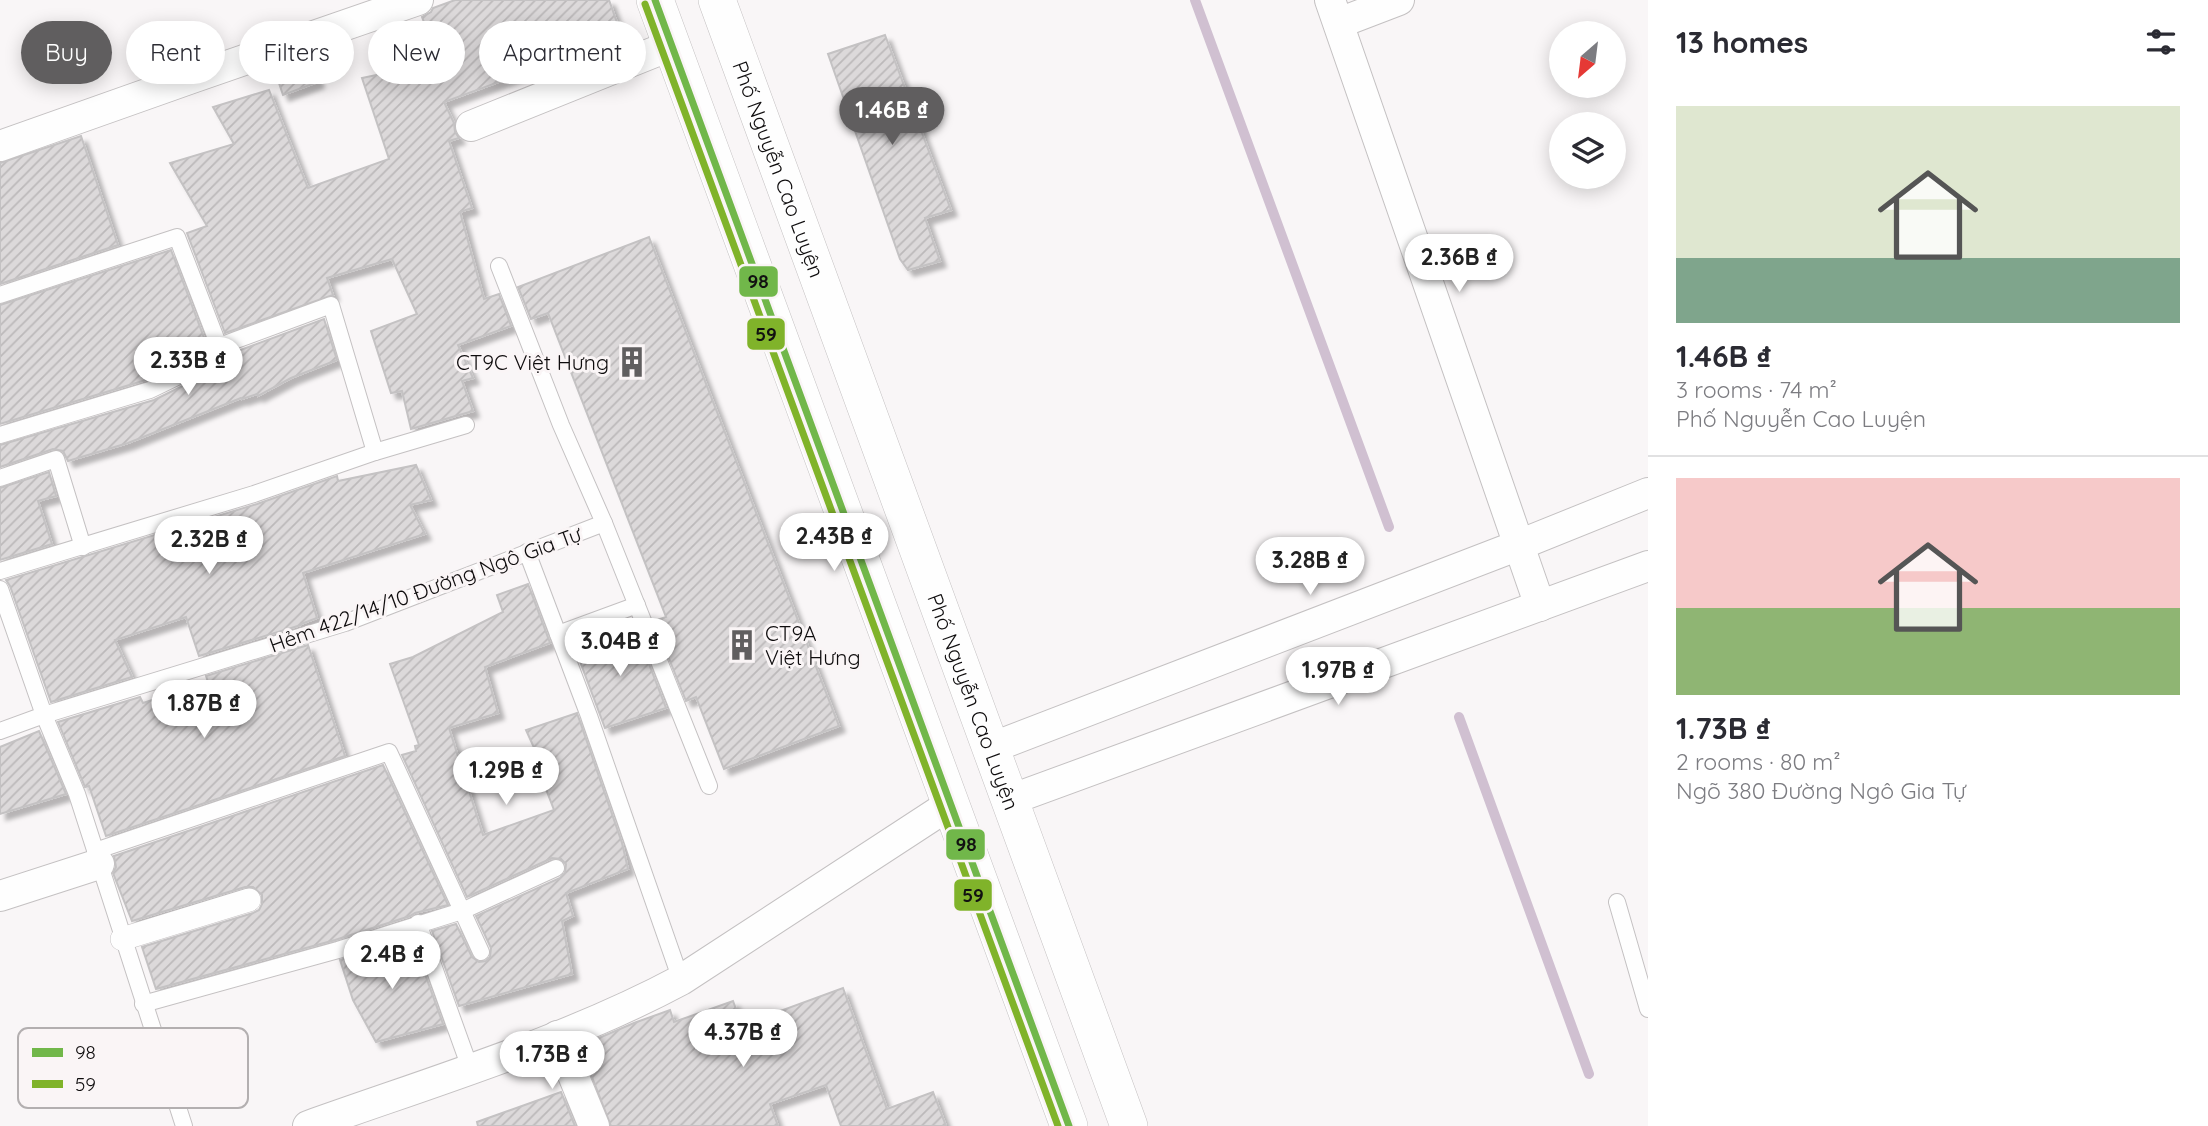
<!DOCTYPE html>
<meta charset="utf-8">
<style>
:root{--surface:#fff;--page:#f2f2f3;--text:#2b2b33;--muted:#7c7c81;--line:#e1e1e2;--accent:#605e5f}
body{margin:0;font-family:Quicksand,sans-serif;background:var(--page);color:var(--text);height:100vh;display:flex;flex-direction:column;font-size:26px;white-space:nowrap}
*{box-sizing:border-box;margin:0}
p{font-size:23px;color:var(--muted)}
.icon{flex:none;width:38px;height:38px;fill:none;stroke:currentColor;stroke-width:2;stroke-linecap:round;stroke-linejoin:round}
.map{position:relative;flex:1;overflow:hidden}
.details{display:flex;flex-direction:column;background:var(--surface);width:560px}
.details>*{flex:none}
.hud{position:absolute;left:21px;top:21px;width:665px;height:63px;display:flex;gap:14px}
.needle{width:46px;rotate:208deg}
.fabs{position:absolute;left:1549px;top:21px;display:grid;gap:14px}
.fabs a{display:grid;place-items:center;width:77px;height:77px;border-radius:50%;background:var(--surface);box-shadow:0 4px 18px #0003;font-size:35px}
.price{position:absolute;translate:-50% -60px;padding:0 16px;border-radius:24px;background:#fff;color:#222;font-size:23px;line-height:46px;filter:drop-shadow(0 2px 4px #0008)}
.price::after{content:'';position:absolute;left:50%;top:42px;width:21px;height:16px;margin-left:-10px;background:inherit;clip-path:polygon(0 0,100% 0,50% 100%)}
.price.selected{background:var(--accent);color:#fff}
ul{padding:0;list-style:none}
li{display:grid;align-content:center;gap:14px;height:371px;padding:0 28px}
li+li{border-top:2px solid var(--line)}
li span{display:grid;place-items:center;height:217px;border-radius:0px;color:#555}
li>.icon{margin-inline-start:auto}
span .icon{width:126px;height:126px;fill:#fffc;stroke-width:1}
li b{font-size:30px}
h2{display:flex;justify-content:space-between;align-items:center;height:84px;padding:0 28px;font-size:30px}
.pill{padding:0 24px;border-radius:32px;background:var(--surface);box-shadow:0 4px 18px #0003;font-size:24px;line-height:63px}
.pill.selected{background:var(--accent);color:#fff}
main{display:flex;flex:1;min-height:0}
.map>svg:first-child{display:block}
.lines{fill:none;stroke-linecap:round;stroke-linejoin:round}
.stream{stroke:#d0c0d1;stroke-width:10}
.building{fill:url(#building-hatch);stroke:#c4c2c3;stroke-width:2;filter:url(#shadow)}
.service-casing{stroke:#c4c1c2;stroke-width:18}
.pedestrian-casing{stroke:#c4c1c2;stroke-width:24}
.minor-casing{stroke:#c4c1c2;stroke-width:32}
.tertiary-casing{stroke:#c4c1c2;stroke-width:38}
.service{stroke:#fefefe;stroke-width:16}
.pedestrian{stroke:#fefefe;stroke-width:23}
.minor{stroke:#fefefe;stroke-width:30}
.tertiary{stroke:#fefefe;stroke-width:37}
.bus-1-casing{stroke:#faf5f6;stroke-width:12}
.bus-2-casing{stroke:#faf5f6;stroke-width:12}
.bus-1{stroke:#71b74a;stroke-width:7}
.bus-2{stroke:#80b32a;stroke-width:7}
.labels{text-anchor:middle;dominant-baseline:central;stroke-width:6;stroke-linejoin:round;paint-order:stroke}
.street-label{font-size:21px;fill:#0e0c0d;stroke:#faf5f6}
.poi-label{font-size:21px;fill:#0e0c0d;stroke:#faf5f6;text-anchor:end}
.key{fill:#faf5f6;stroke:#b3afb0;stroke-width:2}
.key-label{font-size:19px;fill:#0e0c0d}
.line-badge{stroke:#faf5f6;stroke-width:2.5}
.pale-badge-label{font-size:19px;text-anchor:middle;font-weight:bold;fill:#111}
</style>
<main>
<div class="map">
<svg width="1648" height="1126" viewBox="0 0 1648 1126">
<defs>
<pattern id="building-hatch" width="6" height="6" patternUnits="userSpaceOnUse" patternTransform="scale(1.75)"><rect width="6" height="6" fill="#dcd9da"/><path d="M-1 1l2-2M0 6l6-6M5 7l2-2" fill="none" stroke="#bcb9ba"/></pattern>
<filter id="shadow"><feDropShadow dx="6" dy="6" stdDeviation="2" flood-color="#0004"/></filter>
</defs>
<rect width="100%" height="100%" fill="#f9f6f7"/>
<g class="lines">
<g class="stream">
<polyline points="1195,0 1389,527"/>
<polyline points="1459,717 1589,1074"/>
</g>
</g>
<g class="building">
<polygon points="455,0 609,0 622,37 444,102 454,123 455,132 459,138 449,141 472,208 460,212 484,299 499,294 511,326 458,345 473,378 462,381 473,411 411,429 402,391 391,393 371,331 417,314 392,259 327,278 333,295 225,333 187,233 207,226 170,163 234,144 213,107 269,90 308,188 389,159 362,78 439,62 422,17 431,12 433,8"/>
<polygon points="885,35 951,210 925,218 940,261 908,270 900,259 828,54"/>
<polygon points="309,56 318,82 283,95 274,68"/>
<polygon points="81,136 118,245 0,284 0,163"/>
<polygon points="649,237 839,726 724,769 696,697 686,701 654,621 666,617 548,313 531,319 518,287"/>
<polygon points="171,250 206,343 206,351 146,380 0,424 0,305"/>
<polygon points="324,319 337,360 291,378 258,396 257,394 242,399 241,398 128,443 68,461 63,451 53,449 0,467 0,445 154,400 218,369 225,362 227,355"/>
<polygon points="416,465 431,500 410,505 425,534 303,573 317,618 301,624 301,625 199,656 186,617 115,640 132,677 51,702 10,586 6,580 257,504 337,476 338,481"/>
<polygon points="49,472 56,496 38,501 52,544 0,560 0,488"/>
<polygon points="528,584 550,643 485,667 498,713 449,728 483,835 554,810 541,776 546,774 526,730 577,713 622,843 628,869 566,893 573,916 562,921 572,974 459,1006 432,931 456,924 472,957 479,962 486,961 490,957 491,948 476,916 560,878 565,873 566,864 561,859 552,858 467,897 402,755 416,751 415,746 419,745 390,664 413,657 503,612 497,595"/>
<polygon points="635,628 666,708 605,728 575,648"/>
<polygon points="308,645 345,756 106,836 89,786 85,787 58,722 140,697 143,703 208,682 206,676"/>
<polygon points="39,731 66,794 0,814 0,747"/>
<polygon points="383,765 448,905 415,913 410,916 335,940 156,989 142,947 253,913 259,910 262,904 262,895 253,887 245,887 132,921 113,873 116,867 114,856"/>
<polygon points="412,938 443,1024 376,1042 353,1000 340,960"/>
<polygon points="843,988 887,1109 933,1092 946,1126 841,1126 826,1085 770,1104 778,1126 611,1126 580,1046 634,1023 670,1010 674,1022 733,1001 742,1025"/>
<polygon points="561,1092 575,1126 478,1126 477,1122"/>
</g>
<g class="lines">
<defs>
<g id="service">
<polyline points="499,266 561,425 604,523 709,786"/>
<polyline points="0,295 177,237 217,341 216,357 212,360 150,390 0,435"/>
<polyline points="217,347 331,305 375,452"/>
<polyline points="0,478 56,459 83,547"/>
<polyline points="527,552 589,716 681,980"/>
<polyline points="0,571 254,494 375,452 466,425"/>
<polyline points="0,589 44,715 77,794 184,1126"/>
<polyline points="558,634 637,605"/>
<polyline points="0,731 44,715 345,623 604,523"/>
<polyline points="95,851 389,752 481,952"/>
<polyline points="1617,902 1648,1009"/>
<polyline points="418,923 470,1068"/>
<polyline points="143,1004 338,950 462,911 556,868"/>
</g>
<polyline id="pedestrian" points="122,939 249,900"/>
<g id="minor">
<polyline points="1330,0 1540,606"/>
<polyline points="1339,23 1399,0"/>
<polyline points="471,126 672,45"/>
<polyline points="0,146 192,78 418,0"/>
<polyline points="991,748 1519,545 1648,493"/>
<polyline points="1010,800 1648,566"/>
<polyline points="0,896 99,864"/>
<polyline points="557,1036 594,1126"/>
<path d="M308,1126c123,-44 257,-84 373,-146l268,-175"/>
</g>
<g id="tertiary">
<polyline points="655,0 1069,1126"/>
<path id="s1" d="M717,0l412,1126"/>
</g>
</defs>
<use href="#service" class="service-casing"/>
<use href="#pedestrian" class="pedestrian-casing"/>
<use href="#minor" class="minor-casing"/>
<use href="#tertiary" class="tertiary-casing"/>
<use href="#service" class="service"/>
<use href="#pedestrian" class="pedestrian"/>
<use href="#minor" class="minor"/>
<use href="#tertiary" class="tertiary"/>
<defs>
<polyline id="bus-1" points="655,0 1069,1126"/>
<polyline id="bus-2" points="645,4 1058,1126"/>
</defs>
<use href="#bus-1" class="bus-1-casing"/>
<use href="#bus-2" class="bus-2-casing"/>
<use href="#bus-1" class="bus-1"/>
<use href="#bus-2" class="bus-2"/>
</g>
<defs>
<symbol id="building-bare" viewBox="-9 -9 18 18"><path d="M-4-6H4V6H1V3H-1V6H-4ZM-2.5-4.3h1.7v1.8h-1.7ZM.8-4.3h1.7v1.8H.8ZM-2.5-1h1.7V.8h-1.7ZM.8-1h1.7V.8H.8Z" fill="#605e5f" stroke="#faf5f6" stroke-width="2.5" paint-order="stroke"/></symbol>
</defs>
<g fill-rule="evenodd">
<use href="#building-bare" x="610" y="340" width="44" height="44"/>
<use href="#building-bare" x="720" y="623" width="44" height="44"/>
</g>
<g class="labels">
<g class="street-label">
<text stroke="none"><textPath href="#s1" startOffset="180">Phố Nguyễn Cao Luyện</textPath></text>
<text transform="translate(425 589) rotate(-20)">Hẻm 422/14/10 Đường Ngô Gia Tự</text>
<text stroke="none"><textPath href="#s1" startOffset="747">Phố Nguyễn Cao Luyện</textPath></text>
</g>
<g class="poi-label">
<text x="609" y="362">CT9C Việt Hưng</text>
<text x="765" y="633" text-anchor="start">CT9A<tspan x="765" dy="24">Việt Hưng</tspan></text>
</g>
</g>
<rect x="18" y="1028" width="230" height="80" rx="10" class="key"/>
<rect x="32" y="1048" width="31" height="9" fill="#71b74a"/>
<rect x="32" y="1080" width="31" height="8" fill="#80b32a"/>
<g class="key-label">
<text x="75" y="1059">98</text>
<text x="75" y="1091">59</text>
</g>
<g class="line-badge">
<rect x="738" y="265" width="41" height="33" rx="7" fill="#71b74a"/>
<rect x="746" y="317" width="40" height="34" rx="7" fill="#80b32a"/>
<rect x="945" y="828" width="41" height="33" rx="7" fill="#71b74a"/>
<rect x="953" y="878" width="40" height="34" rx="7" fill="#80b32a"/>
</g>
<g class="pale-badge-label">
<text x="758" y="288">98</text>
<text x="766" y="341">59</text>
<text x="966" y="851">98</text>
<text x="973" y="902">59</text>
</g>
</svg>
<div class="fabs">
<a><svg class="needle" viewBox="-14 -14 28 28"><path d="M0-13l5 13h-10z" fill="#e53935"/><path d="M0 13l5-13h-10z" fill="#7c7c81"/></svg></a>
<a><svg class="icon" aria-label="layers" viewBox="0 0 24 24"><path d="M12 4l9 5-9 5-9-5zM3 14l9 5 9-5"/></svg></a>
</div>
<b class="price selected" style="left:892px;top:147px">1.46B ₫</b>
<b class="price" style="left:1459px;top:294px">2.36B ₫</b>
<b class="price" style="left:188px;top:397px">2.33B ₫</b>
<b class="price" style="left:834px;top:573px">2.43B ₫</b>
<b class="price" style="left:209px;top:576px">2.32B ₫</b>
<b class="price" style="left:1310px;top:597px">3.28B ₫</b>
<b class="price" style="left:620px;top:678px">3.04B ₫</b>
<b class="price" style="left:1338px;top:707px">1.97B ₫</b>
<b class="price" style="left:204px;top:740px">1.87B ₫</b>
<b class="price" style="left:506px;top:807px">1.29B ₫</b>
<b class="price" style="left:392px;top:991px">2.4B ₫</b>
<b class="price" style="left:743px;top:1069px">4.37B ₫</b>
<b class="price" style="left:552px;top:1091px">1.73B ₫</b>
<div class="hud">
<a class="pill selected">Buy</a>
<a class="pill">Rent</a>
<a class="pill">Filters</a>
<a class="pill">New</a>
<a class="pill">Apartment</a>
</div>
</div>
<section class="details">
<h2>13 homes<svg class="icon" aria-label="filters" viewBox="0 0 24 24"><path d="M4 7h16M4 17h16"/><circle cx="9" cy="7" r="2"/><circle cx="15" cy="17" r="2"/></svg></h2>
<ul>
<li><span style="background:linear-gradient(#dfe7d0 70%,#7fa58c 0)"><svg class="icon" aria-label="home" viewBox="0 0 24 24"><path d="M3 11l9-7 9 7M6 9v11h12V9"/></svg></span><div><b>1.46B ₫</b><p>3 rooms · 74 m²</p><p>Phố Nguyễn Cao Luyện</p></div></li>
<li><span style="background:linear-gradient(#f6c9c9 60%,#8fb573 0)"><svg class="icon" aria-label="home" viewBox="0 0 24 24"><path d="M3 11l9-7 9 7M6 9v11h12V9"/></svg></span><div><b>1.73B ₫</b><p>2 rooms · 80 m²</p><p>Ngõ 380 Đường Ngô Gia Tự</p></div></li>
</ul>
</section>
</main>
